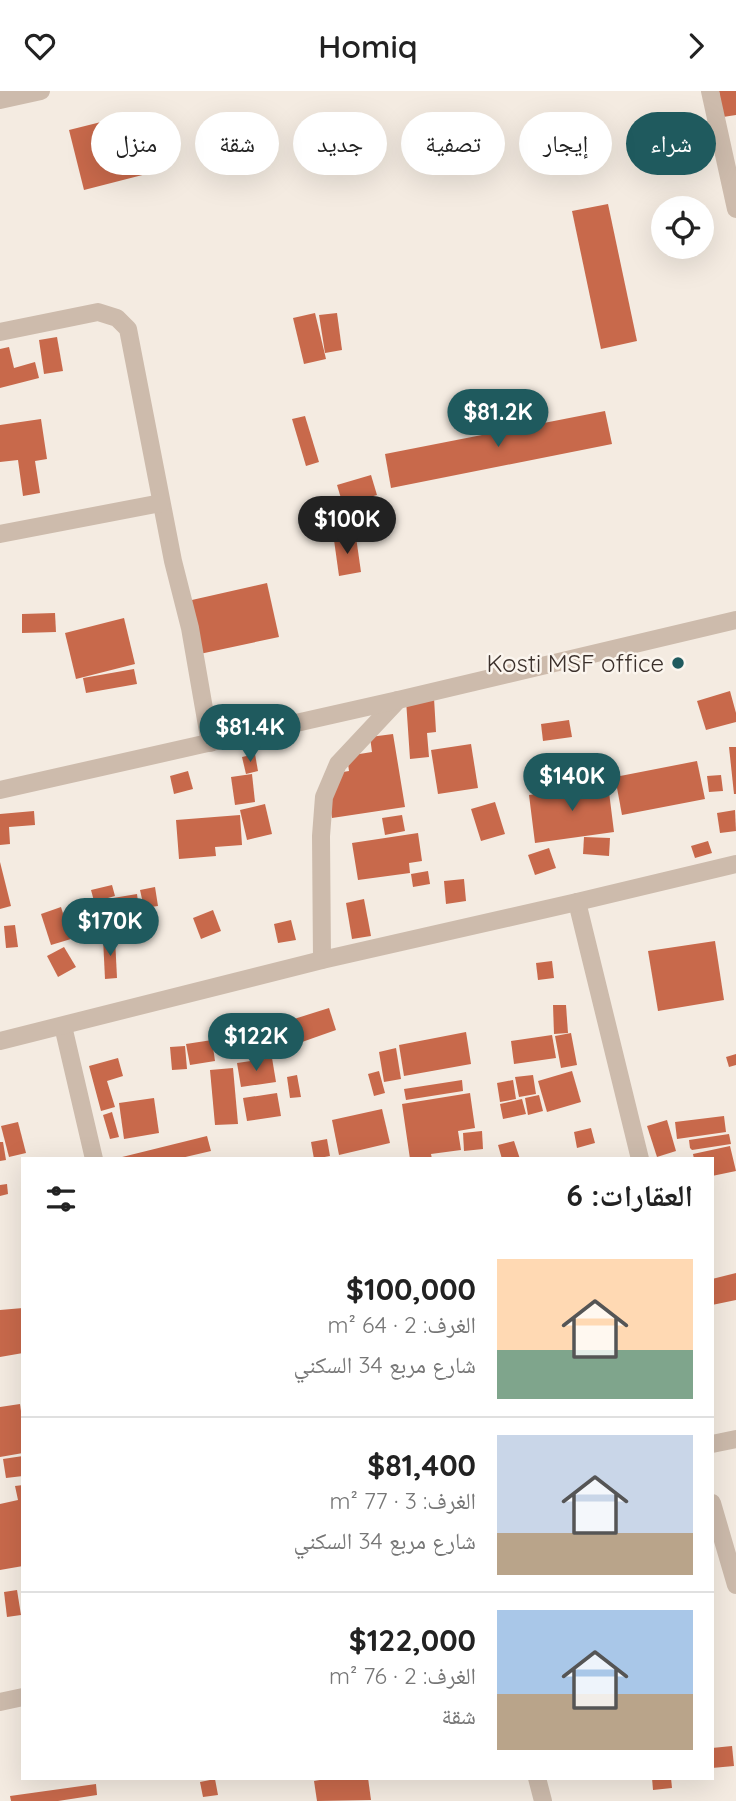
<!DOCTYPE html>
<html lang="ar">
<meta charset="utf-8">
<style>
:root{--surface:#fff;--page:#f6f6f6;--text:#222;--muted:#767676;--line:#e0e0e0;--accent:#1f5a5e}
body{margin:0;font-family:Quicksand,"Noto Naskh Arabic",sans-serif;background:var(--page);color:var(--text);direction:rtl;height:100vh;display:flex;flex-direction:column;font-size:26px;white-space:nowrap}
*{box-sizing:border-box;margin:0}
p{font-size:23px;color:var(--muted)}
.icon{flex:none;width:38px;height:38px;fill:none;stroke:currentColor;stroke-width:2;stroke-linecap:round;stroke-linejoin:round}
.map{position:relative;flex:1;overflow:hidden;direction:ltr}
.panel{position:absolute;left:21px;top:1066px;width:693px;height:623px;display:flex;flex-direction:column;background:var(--surface);border-radius:0px;box-shadow:0 7px 28px #0002;direction:rtl}
.panel>*{flex:none}
.top-card{position:absolute;left:21px;top:21px;width:695px;height:63px;direction:rtl;display:flex;gap:14px}
.fabs{position:absolute;left:651px;top:105px;display:grid;gap:14px}
.fabs a{display:grid;place-items:center;width:63px;height:63px;border-radius:50%;background:var(--surface);box-shadow:0 7px 28px #0002;font-size:35px}
.price{position:absolute;translate:-50% -60px;padding:0 16px;border-radius:24px;background:var(--accent);color:#fff;font-size:23px;line-height:46px;filter:drop-shadow(0 2px 4px #0008)}
.price::after{content:'';position:absolute;left:50%;top:42px;width:21px;height:16px;margin-left:-10px;background:inherit;clip-path:polygon(0 0,100% 0,50% 100%)}
.price.active{background:#222;color:#fff}
ul{padding:0;list-style:none}
li{display:flex;align-items:center;gap:21px;height:175px;padding:0 21px}
li+li{border-top:2px solid var(--line)}
li span{display:grid;place-items:center;flex:none;width:196px;height:140px;border-radius:0px;color:#555}
li>.icon{margin-inline-start:auto}
span .icon{width:84px;height:84px;fill:#fffc;stroke-width:1}
li b{font-size:30px}
h2{display:flex;justify-content:space-between;align-items:center;height:84px;padding:0 21px;font-size:30px}
.chip{padding:0 24px;border-radius:32px;background:var(--surface);box-shadow:0 7px 28px #0002;font-size:24px;line-height:63px}
.chip.active{background:var(--accent);color:#fff}
header{display:flex;justify-content:space-between;align-items:center;height:91px;padding:0 21px;background:var(--surface);font-size:32px;font-weight:600}
.map>svg:first-child{display:block}
.building{fill:#c8694b}
.lines{fill:none;stroke-linecap:round;stroke-linejoin:round}
.minor{stroke:#cdbbac;stroke-width:18}
.tertiary{stroke:#cdbbac;stroke-width:18}
.poi-dot{fill:#1f5a5e;stroke:#fbf5ee;stroke-width:2.5}
.labels{text-anchor:middle;dominant-baseline:central;stroke-width:5;stroke-linejoin:round;paint-order:stroke}
.poi-label{font-size:24px;fill:#3b302b;stroke:#fbf5ee;text-anchor:end}
</style>
<header><svg class="icon" aria-label="forward" viewBox="0 0 24 24"><path d="M9 5l7 7-7 7"/></svg>Homiq<svg class="icon" aria-label="heart" viewBox="0 0 24 24"><path d="M12 20l-8-8c-3-5 5-10 8-4 3-6 11-1 8 4z"/></svg></header>
<div class="map">
<svg width="736" height="1710" viewBox="0 0 736 1710">
<rect width="100%" height="100%" fill="#f4ebe1"/>
<g class="building">
<polygon points="719,0 736,0 736,24 723,26"/>
<polygon points="129,24 133,40 146,36 158,80 84,99 69,39"/>
<polygon points="584,27 587,46 554,52 551,32"/>
<polygon points="608,113 637,250 601,258 572,120"/>
<polygon points="315,222 326,268 304,273 293,227"/>
<polygon points="337,222 342,259 325,262 319,224"/>
<polygon points="57,246 63,280 44,283 39,249"/>
<polygon points="9,256 14,277 35,271 39,287 0,297 0,258"/>
<polygon points="605,320 612,353 391,397 385,363"/>
<polygon points="305,325 319,371 306,375 292,328"/>
<polygon points="41,328 47,368 35,370 40,402 23,405 18,369 0,371 0,334"/>
<polygon points="371,384 377,404 343,414 337,394"/>
<polygon points="322,422 325,441 307,444 304,425"/>
<polygon points="356,446 361,481 339,485 334,449"/>
<polygon points="267,492 279,546 195,564 183,511"/>
<polygon points="55,522 56,541 22,542 22,523"/>
<polygon points="124,527 135,573 76,588 65,542"/>
<polygon points="134,578 137,593 86,602 83,587"/>
<polygon points="730,600 736,622 736,631 706,639 697,610"/>
<polygon points="434,607 436,641 427,642 429,666 410,668 406,609"/>
<polygon points="569,629 572,646 543,650 541,633"/>
<polygon points="393,643 405,716 332,727 325,684 349,680 347,665 372,661 370,646"/>
<polygon points="471,653 478,697 438,703 431,659"/>
<polygon points="729,656 736,656 736,703 734,703"/>
<polygon points="255,663 258,680 246,683 242,666"/>
<polygon points="697,670 705,708 622,724 615,686"/>
<polygon points="188,680 193,698 174,703 170,685"/>
<polygon points="252,683 255,711 235,714 231,686"/>
<polygon points="721,684 723,700 709,701 707,685"/>
<polygon points="608,693 614,741 535,752 529,704"/>
<polygon points="495,711 505,743 481,750 471,718"/>
<polygon points="265,713 272,743 247,749 240,719"/>
<polygon points="735,719 736,740 720,742 717,722"/>
<polygon points="34,720 35,734 9,736 10,753 0,754 0,723"/>
<polygon points="240,724 242,754 215,756 216,765 179,768 176,729"/>
<polygon points="402,724 405,740 385,744 382,727"/>
<polygon points="418,742 422,770 409,772 410,782 358,789 352,752"/>
<polygon points="584,746 610,747 609,765 583,763"/>
<polygon points="708,750 712,762 695,767 691,755"/>
<polygon points="549,757 556,777 535,784 528,764"/>
<polygon points="0,771 11,815 0,818"/>
<polygon points="428,780 430,793 413,796 411,783"/>
<polygon points="464,788 466,810 446,813 444,790"/>
<polygon points="112,794 115,805 101,809 137,803 141,832 99,839 94,810 91,799"/>
<polygon points="155,796 158,815 144,817 140,799"/>
<polygon points="364,808 371,845 352,848 346,812"/>
<polygon points="61,816 71,848 51,854 41,823"/>
<polygon points="213,819 221,840 201,848 193,827"/>
<polygon points="291,829 296,849 278,852 274,833"/>
<polygon points="15,834 18,856 6,857 4,835"/>
<polygon points="103,847 115,847 117,887 105,888"/>
<polygon points="715,850 724,909 658,920 648,860"/>
<polygon points="64,856 76,876 58,886 47,865"/>
<polygon points="552,870 554,887 538,889 536,872"/>
<polygon points="553,914 566,914 568,942 554,943"/>
<polygon points="329,917 336,939 302,951 294,928"/>
<polygon points="466,941 471,973 404,985 399,954"/>
<polygon points="571,942 577,974 561,977 555,945"/>
<polygon points="552,944 556,967 514,973 511,950"/>
<polygon points="212,949 215,970 190,974 186,953"/>
<polygon points="185,955 187,978 172,979 170,956"/>
<polygon points="396,957 401,988 384,991 379,961"/>
<polygon points="736,963 736,974 729,976 726,966"/>
<polygon points="118,967 123,985 107,990 115,1016 101,1020 89,975"/>
<polygon points="272,967 276,991 241,996 237,972"/>
<polygon points="233,977 238,1033 215,1034 210,979"/>
<polygon points="379,980 385,1002 374,1005 368,983"/>
<polygon points="572,980 581,1011 547,1021 538,990"/>
<polygon points="297,984 301,1006 290,1007 287,986"/>
<polygon points="533,984 536,1003 519,1006 515,986"/>
<polygon points="462,989 463,1000 406,1009 404,998"/>
<polygon points="513,989 516,1008 500,1011 497,992"/>
<polygon points="277,1002 281,1025 247,1030 243,1007"/>
<polygon points="470,1002 475,1037 458,1040 461,1059 431,1063 432,1068 410,1068 402,1013"/>
<polygon points="539,1004 543,1020 528,1024 525,1007"/>
<polygon points="154,1007 159,1042 124,1048 119,1012"/>
<polygon points="522,1008 526,1023 503,1028 500,1013"/>
<polygon points="382,1018 390,1052 339,1064 332,1029"/>
<polygon points="112,1021 119,1046 110,1048 103,1024"/>
<polygon points="724,1025 726,1041 677,1048 675,1031"/>
<polygon points="667,1029 676,1060 657,1066 647,1035"/>
<polygon points="18,1031 26,1062 9,1066 1,1035"/>
<polygon points="591,1037 595,1052 577,1057 574,1041"/>
<polygon points="482,1040 483,1058 464,1060 463,1042"/>
<polygon points="729,1043 731,1053 692,1059 690,1057 689,1049"/>
<polygon points="207,1045 211,1060 177,1068 114,1068"/>
<polygon points="327,1048 330,1065 314,1068 311,1051"/>
<polygon points="514,1050 520,1068 502,1068 498,1054"/>
<polygon points="0,1051 3,1051 6,1069 0,1070"/>
<polygon points="730,1055 736,1080 712,1085 712,1068 694,1068 693,1063"/>
<polygon points="7,1093 8,1103 0,1105 0,1094"/>
<polygon points="736,1182 736,1209 712,1214 712,1188"/>
<polygon points="23,1217 23,1262 0,1266 0,1219"/>
<polygon points="20,1313 23,1334 23,1362 0,1366 0,1316"/>
<polygon points="23,1365 23,1385 6,1387 3,1368"/>
<polygon points="23,1394 23,1475 0,1479 0,1413 18,1409 15,1395"/>
<polygon points="17,1499 21,1524 7,1526 4,1501"/>
<polygon points="732,1655 734,1675 712,1677 712,1657"/>
<polygon points="331,1687 368,1687 371,1709 317,1710 314,1690"/>
<polygon points="652,1687 671,1687 672,1697 653,1699"/>
<polygon points="215,1688 218,1704 203,1706 200,1691"/>
<polygon points="96,1693 97,1704 58,1710 11,1710 10,1705"/>
</g>
<g class="lines">
<g class="minor">
<polyline points="710,0 736,118"/>
<polyline points="0,9 41,0"/>
<polyline points="0,241 98,221 117,227 128,238 173,470 190,537 210,652"/>
<polyline points="0,443 161,412"/>
<polyline points="577,811 640,1068"/>
<polyline points="322,869 321,745 324,706 338,673 398,609"/>
<polyline points="63,935 94,1068"/>
<polyline points="0,950 322,869 577,811 736,773"/>
<polyline points="712,1353 736,1348"/>
<polyline points="712,1412 736,1494"/>
<polyline points="0,1611 23,1606"/>
<polyline points="537,1687 543,1710"/>
</g>
<polyline class="tertiary" points="0,699 398,609 736,529"/>
</g>
<circle class="poi-dot" cx="678" cy="572" r="7"/>
<g class="labels">
<g class="poi-label">
<text x="664" y="572">Kosti MSF office</text>
</g>
</g>
</svg>
<div class="fabs">
<a><svg class="icon" aria-label="locate" viewBox="0 0 24 24"><circle cx="12" cy="12" r="6"/><path d="M12 2v4M12 18v4M2 12h4M18 12h4"/></svg></a>
</div>
<b class="price" style="left:498px;top:358px">$81.2K</b>
<b class="price active" style="left:347px;top:465px">$100K</b>
<b class="price" style="left:250px;top:673px">$81.4K</b>
<b class="price" style="left:572px;top:722px">$140K</b>
<b class="price" style="left:110px;top:867px">$170K</b>
<b class="price" style="left:256px;top:982px">$122K</b>
<div class="top-card">
<a class="chip active">شراء</a>
<a class="chip">إيجار</a>
<a class="chip">تصفية</a>
<a class="chip">جديد</a>
<a class="chip">شقة</a>
<a class="chip">منزل</a>
</div>
<section class="panel">
<h2>العقارات: 6<svg class="icon" aria-label="filters" viewBox="0 0 24 24"><path d="M4 7h16M4 17h16"/><circle cx="9" cy="7" r="2"/><circle cx="15" cy="17" r="2"/></svg></h2>
<ul>
<li><span style="background:linear-gradient(#ffd9b3 65%,#7fa58c 0)"><svg class="icon" aria-label="home" viewBox="0 0 24 24"><path d="M3 11l9-7 9 7M6 9v11h12V9"/></svg></span><div><b>$100,000</b><p>الغرف: 2 · 64 m²</p><p>شارع مربع 34 السكني</p></div></li>
<li><span style="background:linear-gradient(#c9d6e8 70%,#b9a48a 0)"><svg class="icon" aria-label="home" viewBox="0 0 24 24"><path d="M3 11l9-7 9 7M6 9v11h12V9"/></svg></span><div><b>$81,400</b><p>الغرف: 3 · 77 m²</p><p>شارع مربع 34 السكني</p></div></li>
<li><span style="background:linear-gradient(#a9c7e8 60%,#b9a48a 0)"><svg class="icon" aria-label="home" viewBox="0 0 24 24"><path d="M3 11l9-7 9 7M6 9v11h12V9"/></svg></span><div><b>$122,000</b><p>الغرف: 2 · 76 m²</p><p>شقة</p></div></li>
</ul>
</section>
</div>
